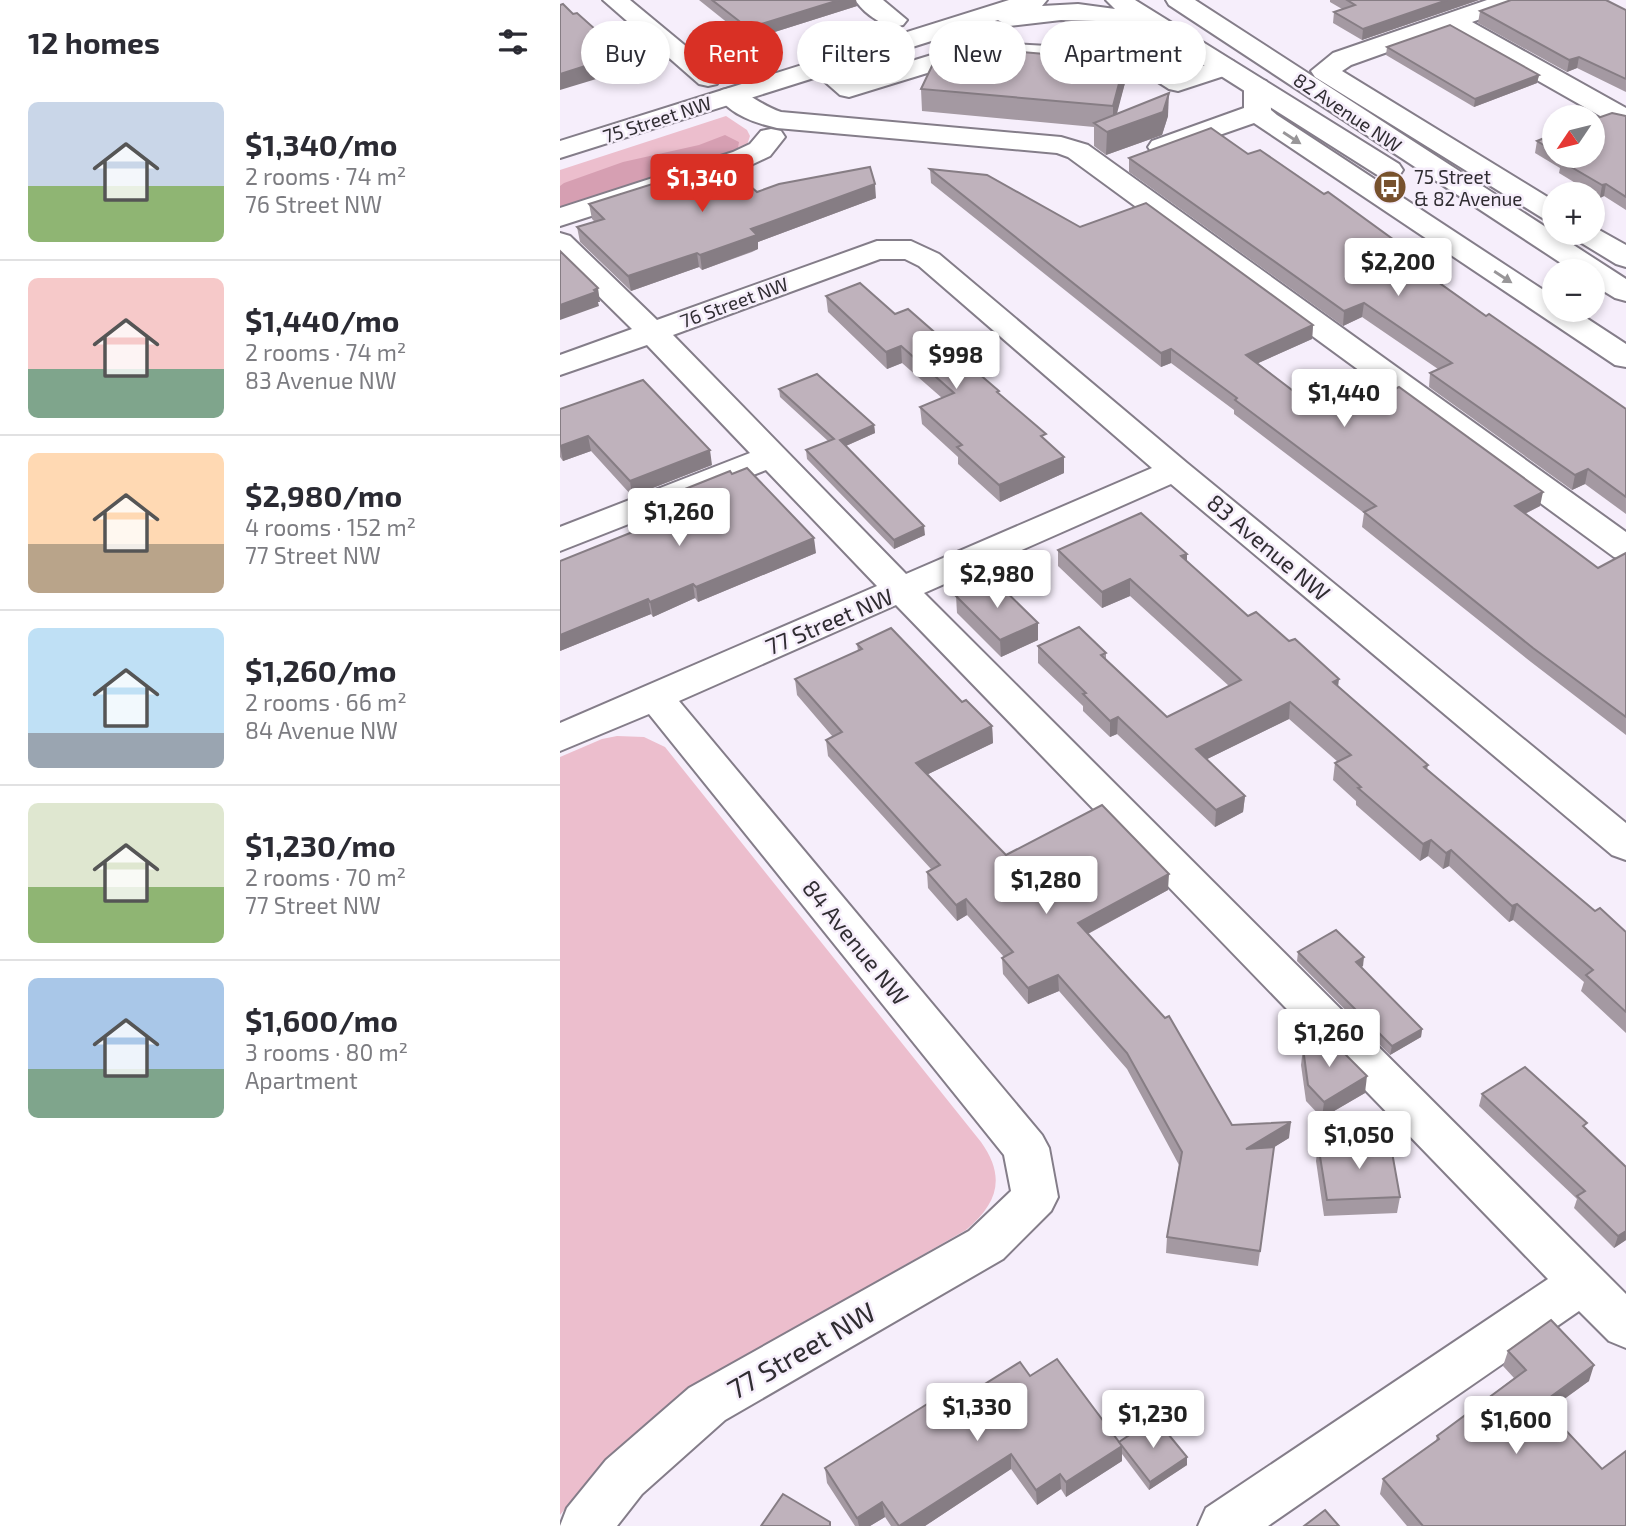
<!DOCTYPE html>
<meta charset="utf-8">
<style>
:root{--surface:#fff;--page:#f2f2f3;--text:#2b2b33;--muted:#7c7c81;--line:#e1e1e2;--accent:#d93025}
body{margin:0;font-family:"Exo 2",sans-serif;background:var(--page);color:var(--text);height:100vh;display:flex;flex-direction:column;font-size:26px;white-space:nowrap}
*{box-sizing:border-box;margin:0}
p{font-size:23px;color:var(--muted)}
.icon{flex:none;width:38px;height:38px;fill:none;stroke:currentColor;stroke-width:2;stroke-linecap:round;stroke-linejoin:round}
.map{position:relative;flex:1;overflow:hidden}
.side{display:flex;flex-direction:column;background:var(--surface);width:560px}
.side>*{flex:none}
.hud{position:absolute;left:21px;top:21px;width:665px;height:63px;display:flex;gap:14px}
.needle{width:46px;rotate:235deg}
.controls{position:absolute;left:982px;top:105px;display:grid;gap:14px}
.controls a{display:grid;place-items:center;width:63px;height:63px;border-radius:50%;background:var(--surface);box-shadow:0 4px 10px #0003;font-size:35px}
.price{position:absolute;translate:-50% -60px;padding:0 16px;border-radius:7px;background:#fff;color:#222;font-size:23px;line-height:46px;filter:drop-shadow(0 2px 4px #0008)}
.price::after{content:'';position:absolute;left:50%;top:42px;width:21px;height:16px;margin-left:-10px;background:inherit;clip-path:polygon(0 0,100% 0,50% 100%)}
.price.on{background:var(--accent);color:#fff}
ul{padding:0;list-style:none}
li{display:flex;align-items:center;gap:21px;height:175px;padding:0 28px}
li+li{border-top:2px solid var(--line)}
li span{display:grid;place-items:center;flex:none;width:196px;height:140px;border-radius:10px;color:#555}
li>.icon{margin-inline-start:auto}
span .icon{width:84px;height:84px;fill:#fffc;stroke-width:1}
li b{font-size:30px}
h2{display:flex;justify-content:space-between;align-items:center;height:84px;padding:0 28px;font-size:30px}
.pill{padding:0 24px;border-radius:32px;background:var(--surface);box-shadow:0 4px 10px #0003;font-size:24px;line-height:63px}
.pill.on{background:var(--accent);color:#fff}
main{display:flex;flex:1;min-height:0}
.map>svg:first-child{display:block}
.green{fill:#ecbecd}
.forest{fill:#d69fb2}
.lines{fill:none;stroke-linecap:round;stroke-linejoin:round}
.minor-casing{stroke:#847d89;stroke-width:4}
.major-casing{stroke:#847d89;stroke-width:4}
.minor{fill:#fff;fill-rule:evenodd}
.major{fill:#fff;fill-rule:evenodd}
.wall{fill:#a499a2}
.shaded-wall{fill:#867d84}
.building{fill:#bfb2bc;stroke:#867d84;stroke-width:2}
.oneway{fill:#989698}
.labels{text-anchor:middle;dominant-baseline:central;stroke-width:5;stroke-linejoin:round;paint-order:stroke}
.far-street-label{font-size:19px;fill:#302d32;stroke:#f6eefb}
.far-poi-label{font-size:19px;fill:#302d32;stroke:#f6eefb;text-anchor:start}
.street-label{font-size:23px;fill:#302d32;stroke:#f6eefb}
.near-street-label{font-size:28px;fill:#302d32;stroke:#f6eefb}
</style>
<main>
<section class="side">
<h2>12 homes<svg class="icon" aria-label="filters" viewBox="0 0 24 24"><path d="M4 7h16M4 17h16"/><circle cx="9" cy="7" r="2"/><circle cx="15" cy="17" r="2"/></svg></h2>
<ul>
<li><span style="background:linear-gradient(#c9d6e8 60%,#8fb573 0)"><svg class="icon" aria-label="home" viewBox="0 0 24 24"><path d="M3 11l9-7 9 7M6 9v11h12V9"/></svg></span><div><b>$1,340/mo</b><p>2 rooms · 74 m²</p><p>76 Street NW</p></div></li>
<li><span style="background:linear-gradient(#f6c9c9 65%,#7fa58c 0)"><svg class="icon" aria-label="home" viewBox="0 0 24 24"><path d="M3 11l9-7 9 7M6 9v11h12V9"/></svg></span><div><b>$1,440/mo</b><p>2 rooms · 74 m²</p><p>83 Avenue NW</p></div></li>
<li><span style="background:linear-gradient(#ffd9b3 65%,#b9a48a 0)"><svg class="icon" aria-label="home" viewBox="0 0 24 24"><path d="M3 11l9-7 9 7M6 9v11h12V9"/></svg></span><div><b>$2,980/mo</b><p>4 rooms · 152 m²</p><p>77 Street NW</p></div></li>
<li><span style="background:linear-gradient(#bfe0f5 75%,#9aa5b1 0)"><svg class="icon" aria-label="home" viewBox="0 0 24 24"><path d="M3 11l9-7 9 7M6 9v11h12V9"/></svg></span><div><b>$1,260/mo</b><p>2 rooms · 66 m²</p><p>84 Avenue NW</p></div></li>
<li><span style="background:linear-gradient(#dfe7d0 60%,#8fb573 0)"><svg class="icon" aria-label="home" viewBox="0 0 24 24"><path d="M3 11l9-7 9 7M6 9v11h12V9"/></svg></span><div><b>$1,230/mo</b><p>2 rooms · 70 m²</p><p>77 Street NW</p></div></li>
<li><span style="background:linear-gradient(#a9c7e8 65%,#7fa58c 0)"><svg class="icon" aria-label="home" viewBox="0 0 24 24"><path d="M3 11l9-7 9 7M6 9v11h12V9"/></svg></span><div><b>$1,600/mo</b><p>3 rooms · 80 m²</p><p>Apartment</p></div></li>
</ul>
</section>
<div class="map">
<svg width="1066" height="1526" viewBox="0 0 1066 1526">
<rect width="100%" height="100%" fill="#f6eefb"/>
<g class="green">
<polygon points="166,116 187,130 190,136 185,151 0,212 0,170"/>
<path d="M57,736l27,1 21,10 316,395c25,35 17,61 -15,88l-279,160 -87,76 -40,49v-758l42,-18z"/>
</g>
<polygon class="forest" points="165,135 179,142 177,154 0,212 0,186 4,183 63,162 139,145"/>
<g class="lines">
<defs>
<g id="minor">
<polygon points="43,0 70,0 157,72 161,78 157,84 148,86 139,84"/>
<path d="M295,0h28l24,20 -4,5c-18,5 -38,-11 -48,-25z"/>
<polygon points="927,0 963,0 960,5 912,22 1066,108 1066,127 1056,125 889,30 791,65 782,71 994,201 994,222 984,219 755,77 751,71 773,53"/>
<path d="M414,42l165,9 9,2 33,20 43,-14 9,2 4,6 -4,6 -55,18 -9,-2 -36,-23 -157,-8 -127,39 -9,-2 -32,-28 4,-6c18,-4 28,8 41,18z"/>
<polygon points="697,79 706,81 710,87 711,110 717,115 994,297 994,310 1014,310 1066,344 1066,367 1055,365 694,123 602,155 592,153 588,147 592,141 684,108 684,87 688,81"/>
<path d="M171,88c17,4 31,18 50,24l280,25 27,8 538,387v28l-12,-3 -546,-400 -11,-4 -280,-25c-22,-5 -46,-13 -59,-32l4,-6z"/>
<polygon points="211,129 221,131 225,137 210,156 193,164 0,226 0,208 173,152 190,144 201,131"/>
<polygon points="1032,226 1066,245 1066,267 1056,264 1015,239 1010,233 1032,233"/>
<path d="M0,233l10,3 87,84 220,-79h34l28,13 248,209 439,360v37l-14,-5 -441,-371 -247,109 702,701v54l-17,-7 -30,-30 -311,215h-70l8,-18 342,-229 -652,-674 -217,96 363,434 7,13 9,49 -7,14 -48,48 -278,161 -83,74 -25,32h-57l7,-18 39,-48 83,-72 280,-157 42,-40 -7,-36 -355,-441 -89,37v-28l317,-137 -111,-116 -206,81v-24l190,-74 -103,-108 -87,30v-20l72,-26 -72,-71zM320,259h25l14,7 233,202 -246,106 -233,-239z"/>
</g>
<g id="major">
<polygon points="449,0 487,0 482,6 518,4 555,9 546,0 575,0 839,164 843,170 839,176 829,178 819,176 593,33 586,35 536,21 501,20 449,26 438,20 0,158 0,141"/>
<polygon points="606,0 635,0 1066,279 1066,301 1055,298 1032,284 1032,271 1013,271 609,5"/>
</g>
</defs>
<use href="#minor" class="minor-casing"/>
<use href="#major" class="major-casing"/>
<use href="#minor" class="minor"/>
<use href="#major" class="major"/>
</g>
<g class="wall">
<polygon points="139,0 296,0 297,6 189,40"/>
<polygon points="770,0 919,0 802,40 773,23 774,12 782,9 770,2"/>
<polygon points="1066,10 1066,92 1017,68 1007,72 918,23 920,11"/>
<polygon points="827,47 979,75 977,83 914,107 826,55"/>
<polygon points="565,61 565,83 556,114 608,116 602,135 546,155 534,146 534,127 362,111 361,89"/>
<polygon points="1066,116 1066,210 1044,196 1040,198 999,173 1000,168 975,153 977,141 994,134 994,156 1032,156"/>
<polygon points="688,154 874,269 873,278 926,316 1066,409 1066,514 1025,484 1012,490 869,387 870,373 878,369 802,317 783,326 569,172 569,158"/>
<polygon points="370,169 520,227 753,325 752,339 698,363 753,406 980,506 965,514 1038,568 1066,553 1066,735 971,662 802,527 804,513 674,414 674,410 611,363 601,367 371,183"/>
<polygon points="197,192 316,198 198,242 198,249 192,252 142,270 139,267 71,291 20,242 17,227 35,222 32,219 29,204"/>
<polygon points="266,296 335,314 420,375 486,441 504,457 504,473 440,502 398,464 398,457 362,424 360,407 382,398 342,363 327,369 268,312"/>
<polygon points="219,389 314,425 315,433 286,446 365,535 334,549 247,459 246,450 268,441 220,397"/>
<polygon points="0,409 152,465 72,496 31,451 3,461 0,457"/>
<polygon points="90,503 256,553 138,602 135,598 93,617 91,614 0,651 97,523 92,518"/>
<polygon points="498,550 627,562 688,616 778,686 868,765 867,770 944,836 1035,911 1066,932 1066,1033 1021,991 1024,982 953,920 949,922 889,866 883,869 868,856 860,861 796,805 796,801 773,780 775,763 778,762 729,719 647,759 685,796 683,812 655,827 557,734 550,737 523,711 523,706 478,663 478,646 546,653 546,659 607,717 669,686 570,596 542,608 498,566"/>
<polygon points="396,596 478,640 441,657 397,613"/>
<polygon points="297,644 402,702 432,726 433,743 368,774 446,855 608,890 528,934 672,1125 729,1138 714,1147 698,1266 606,1253 607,1237 619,1165 567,1069 499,991 468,1004 443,974 442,958 444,957 407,915 397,921 368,888 367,872 371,869 268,756 266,740 273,737 237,695 235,679 298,651"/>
<polygon points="738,952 803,966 801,967 862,1029 861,1037 830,1055 737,961"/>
<polygon points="743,1048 805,1093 762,1118 746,1101 741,1065"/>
<polygon points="922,1094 1026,1128 1066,1167 1066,1240 1054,1248 1014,1208 1017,1199 919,1106"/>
<polygon points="758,1144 840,1197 837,1213 764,1216 756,1161"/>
<polygon points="948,1351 1029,1381 988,1411 1042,1469 1066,1526 847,1526 820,1494 823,1479 876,1441 877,1436 954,1378 943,1366"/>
<polygon points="470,1376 559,1442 627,1465 589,1490 562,1454 562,1461 506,1497 501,1489 477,1505 451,1469 365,1526 331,1526 325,1517 310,1526 295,1526 267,1483 265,1468 388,1407"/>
</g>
<g class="shaded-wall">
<polygon points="279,0 296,0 297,6 189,40 188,28"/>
<polygon points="887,0 919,0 802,40 803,29"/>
<polygon points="63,54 66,70 0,90 0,74"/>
<polygon points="1019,57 1017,68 1007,72 1009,60"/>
<polygon points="565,61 565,83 553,129 553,106"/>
<polygon points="979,75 977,83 914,107 915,99"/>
<polygon points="609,93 608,116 602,135 546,155 547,132"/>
<polygon points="315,184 316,198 198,242 198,249 142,270 140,255 191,229"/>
<polygon points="1046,184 1044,196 1040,198 1042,185"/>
<polygon points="137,253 139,267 71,291 68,276"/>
<polygon points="874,269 872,283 864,272"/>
<polygon points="38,288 40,302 38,302 39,306 0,320 0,305"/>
<polygon points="804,303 802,317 783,326 784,311"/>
<polygon points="753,325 752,339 685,369 686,355"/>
<polygon points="341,346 342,363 327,369 326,352"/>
<polygon points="611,349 611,363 601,367 601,353"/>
<polygon points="314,425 315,433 281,448 280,440"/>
<polygon points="28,436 31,451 3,461 0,446"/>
<polygon points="150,450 152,465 72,496 70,481"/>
<polygon points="504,457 504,473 440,502 439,485"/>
<polygon points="1028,469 1025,484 1012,490 1015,475"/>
<polygon points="983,492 980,506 952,520 955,506"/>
<polygon points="364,526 365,535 334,549 334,540"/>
<polygon points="254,538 256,553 138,602 136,587"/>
<polygon points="627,554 627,570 621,556"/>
<polygon points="570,579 570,596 542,608 542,592"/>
<polygon points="133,584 135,598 93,617 90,602"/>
<polygon points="88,599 91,614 0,651 0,635"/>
<polygon points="478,623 478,640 441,657 440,640"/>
<polygon points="779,679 777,695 773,682"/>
<polygon points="730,702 729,719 635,765 636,749"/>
<polygon points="558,717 557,734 550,737 550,721"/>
<polygon points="432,726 433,743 358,779 356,763"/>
<polygon points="685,796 683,812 655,827 656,810"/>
<polygon points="871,840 868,856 860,861 863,844"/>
<polygon points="891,850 889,866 883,869 886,853"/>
<polygon points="609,874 608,890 518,939 518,923"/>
<polygon points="406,899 407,915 397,921 396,905"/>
<polygon points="957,904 953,920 949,922 952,906"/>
<polygon points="804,957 803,966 795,971 796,962"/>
<polygon points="498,975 499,991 468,1004 468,988"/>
<polygon points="862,1029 861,1037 830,1055 832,1046"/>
<polygon points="807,1076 805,1093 762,1118 764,1102"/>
<polygon points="731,1122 729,1138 685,1165 686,1149"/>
<polygon points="1066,1231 1066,1240 1054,1248 1058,1236"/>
<polygon points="1034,1365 1029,1381 976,1419 981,1404"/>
<polygon points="562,1446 562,1461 506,1497 506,1482"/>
<polygon points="451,1454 451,1469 365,1526 339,1526"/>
<polygon points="627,1457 627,1465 589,1490 590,1482"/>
<polygon points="500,1474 501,1489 477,1505 476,1490"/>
<polygon points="322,1502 325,1517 310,1526 299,1526 297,1518"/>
</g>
<g class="building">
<polygon points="152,0 279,0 188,28"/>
<polygon points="787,0 887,0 803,29 774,12 795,5"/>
<polygon points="951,0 1046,0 1066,10 1066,79 1019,57 1009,60 920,11"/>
<polygon points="3,4 13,14 17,13 63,54 0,74 0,5"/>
<polygon points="890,25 979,75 915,99 827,47"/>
<polygon points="392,46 565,61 553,106 361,89 380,49"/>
<polygon points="609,93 603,112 547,132 534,123"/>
<polygon points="1052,113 1066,116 1066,197 1046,184 1042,185 1001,161 1007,158 1002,156 1032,156 1032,120"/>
<polygon points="651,128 688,154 700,150 764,194 768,192 874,269 864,272 926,316 929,314 1066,409 1066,497 1028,469 1015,475 870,373 892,363 804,303 784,311 569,158"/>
<polygon points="994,134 994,151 977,141"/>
<polygon points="162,162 197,192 219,184 310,167 315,184 191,229 197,235 191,237 140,255 137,253 68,276 17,227 44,219 29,204"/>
<polygon points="370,169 427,175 520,227 586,203 753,325 686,355 753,406 806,383 823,395 839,387 983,492 955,506 1038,568 1066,553 1066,717 973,648 804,512 816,506 675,400 677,398 611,349 601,353"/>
<polygon points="0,251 38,288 34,290 36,292 0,305"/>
<polygon points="300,283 335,314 348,309 420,372 418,373 439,391 437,392 486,434 481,436 504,457 439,485 397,447 402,445 360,407 394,393 341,346 326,352 266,296"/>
<polygon points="257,374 314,425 280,440 364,526 334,540 246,450 274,439 219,389"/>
<polygon points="83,380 150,450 70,481 28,436 0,446 0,409"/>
<polygon points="187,468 254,538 136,587 133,584 90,602 88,599 0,635 0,561 105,519 90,503 170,471 172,474"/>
<polygon points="581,513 627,554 621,556 688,616 696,612 729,641 735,639 779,679 773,682 868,765 864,767 1035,911 1040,908 1066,932 1066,1012 1026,975 1033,970 957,904 952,906 891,850 886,853 871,840 863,844 798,788 801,787 775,763 791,755 730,702 636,749 685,796 656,810 558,717 550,721 523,694 526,693 478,646 519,627 546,653 541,655 607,717 681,680 570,579 542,592 498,550"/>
<polygon points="434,580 478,623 440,640 396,596"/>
<polygon points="331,628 402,702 406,700 432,726 356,763 446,855 542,805 609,874 518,923 605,1018 609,1016 672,1125 731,1122 686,1149 714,1147 700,1251 607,1237 622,1152 567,1053 498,975 468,988 442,958 453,952 406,899 396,905 367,872 380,865 266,740 282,732 235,679 302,649 297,644"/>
<polygon points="776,930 804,957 796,962 862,1029 832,1046 738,952"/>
<polygon points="766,1035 807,1076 764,1102 748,1085 743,1048"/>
<polygon points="965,1067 1027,1123 1023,1126 1066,1167 1066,1231 1058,1236 1017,1196 1025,1191 922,1094"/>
<polygon points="830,1141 840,1197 767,1200 758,1144"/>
<polygon points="991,1320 1034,1365 981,1404 1042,1469 1066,1451 1066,1525 1065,1526 863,1526 823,1479 879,1439 877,1436 966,1370 948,1351"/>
<polygon points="497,1359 562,1446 506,1482 500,1474 476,1490 451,1454 339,1526 322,1502 297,1518 265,1468 380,1396 388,1407 460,1362 470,1376"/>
<polygon points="595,1418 627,1457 590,1482 559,1442"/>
<polygon points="223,1494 270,1522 270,1526 201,1526"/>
<polygon points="765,1510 779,1526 744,1526"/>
</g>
<defs><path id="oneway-solid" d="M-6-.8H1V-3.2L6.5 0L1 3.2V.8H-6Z" transform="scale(1.75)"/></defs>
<g class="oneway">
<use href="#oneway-solid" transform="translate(732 138) rotate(33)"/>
<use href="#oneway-solid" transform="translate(943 277) rotate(33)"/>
</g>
<defs>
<symbol id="bus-disc" viewBox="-11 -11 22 22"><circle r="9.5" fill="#77512d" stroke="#f6eefb"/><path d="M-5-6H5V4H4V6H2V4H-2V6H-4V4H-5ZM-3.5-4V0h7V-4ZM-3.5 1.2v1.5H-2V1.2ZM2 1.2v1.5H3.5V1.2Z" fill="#fff"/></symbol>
</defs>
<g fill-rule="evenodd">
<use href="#bus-disc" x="811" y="168" width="38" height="38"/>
</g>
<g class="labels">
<g class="far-street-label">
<text transform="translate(788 112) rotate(34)">82 Avenue NW</text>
<text transform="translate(97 119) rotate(-18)">75 Street NW</text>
<text transform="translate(174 302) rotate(-20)">76 Street NW</text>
</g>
<g class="far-poi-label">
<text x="854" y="176">75 Street<tspan x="854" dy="22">&amp; 82 Avenue</tspan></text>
</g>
<g class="street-label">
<text transform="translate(709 547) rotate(40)">83 Avenue NW</text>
<text transform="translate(269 621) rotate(-23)">77 Street NW</text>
<text transform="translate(296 942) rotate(51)">84 Avenue NW</text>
</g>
<g class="near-street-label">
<text transform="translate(241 1350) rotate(-30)">77 Street NW</text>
</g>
</g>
</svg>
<div class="controls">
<a><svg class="needle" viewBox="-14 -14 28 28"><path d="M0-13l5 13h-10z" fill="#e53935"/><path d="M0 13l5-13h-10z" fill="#7c7c81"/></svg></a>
<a>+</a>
<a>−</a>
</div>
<b class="price on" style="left:142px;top:214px">$1,340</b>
<b class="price" style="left:838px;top:298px">$2,200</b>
<b class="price" style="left:396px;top:391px">$998</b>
<b class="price" style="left:784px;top:429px">$1,440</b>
<b class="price" style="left:119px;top:548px">$1,260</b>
<b class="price" style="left:437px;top:610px">$2,980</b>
<b class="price" style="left:486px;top:916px">$1,280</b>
<b class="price" style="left:769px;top:1069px">$1,260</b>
<b class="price" style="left:799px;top:1171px">$1,050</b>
<b class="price" style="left:417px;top:1443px">$1,330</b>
<b class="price" style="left:593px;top:1450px">$1,230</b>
<b class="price" style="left:956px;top:1456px">$1,600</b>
<div class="hud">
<a class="pill">Buy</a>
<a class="pill on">Rent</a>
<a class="pill">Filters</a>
<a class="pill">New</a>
<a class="pill">Apartment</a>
</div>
</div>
</main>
